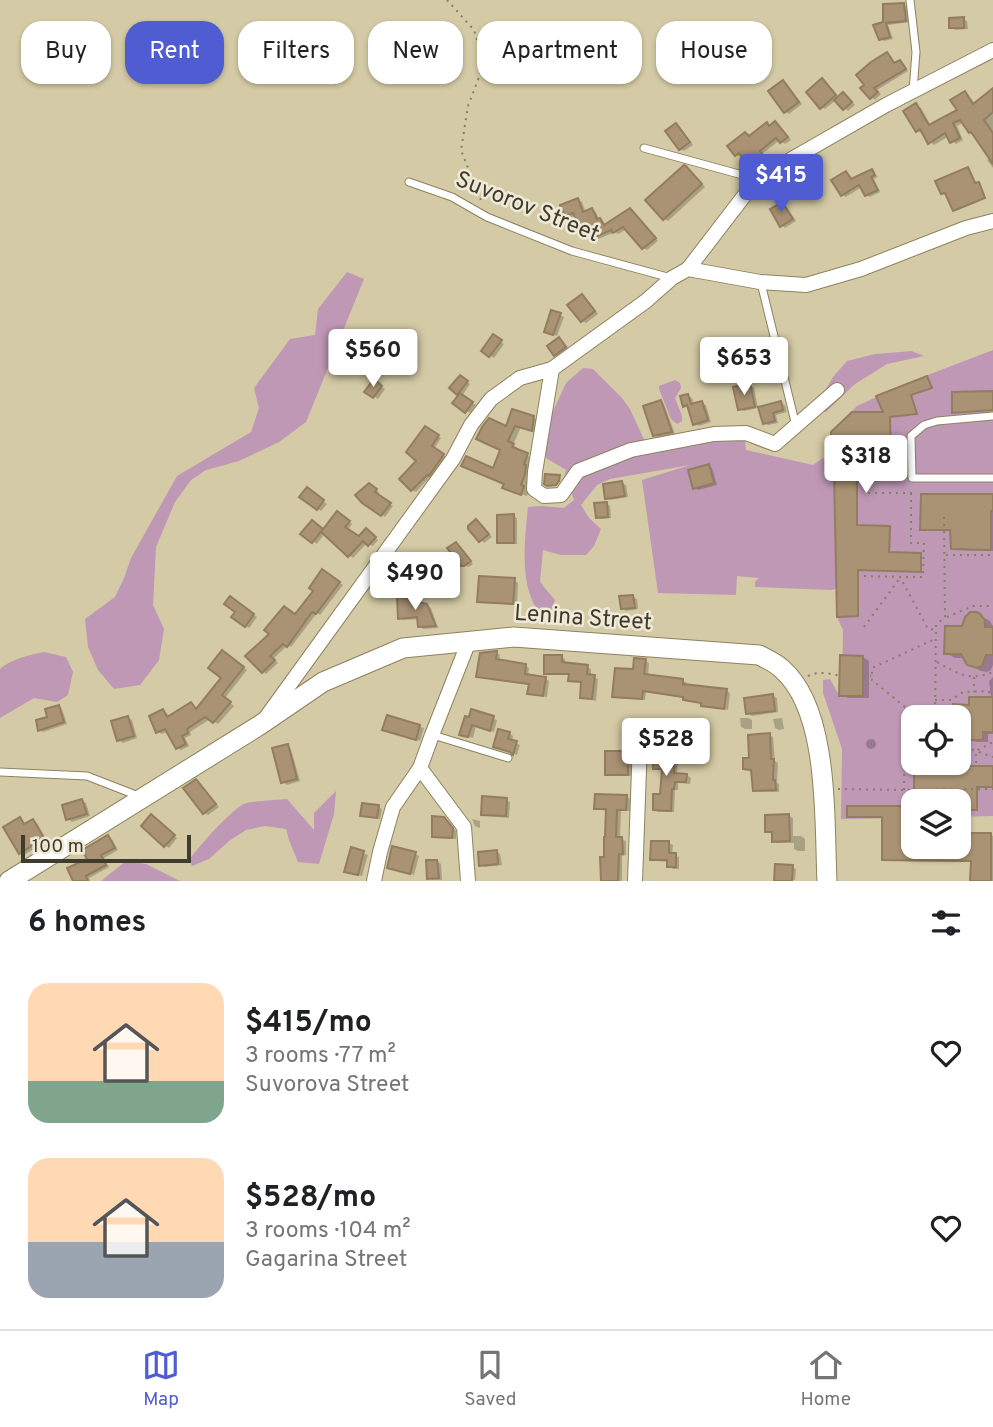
<!DOCTYPE html>
<meta charset="utf-8">
<style>
:root{--surface:#fff;--page:#f6f6f6;--text:#202124;--muted:#757577;--line:#e0e0e0;--accent:#505cd2}
body{margin:0;font-family:Overpass,sans-serif;background:var(--page);color:var(--text);height:100vh;display:flex;flex-direction:column;font-size:26px;white-space:nowrap}
*{box-sizing:border-box;margin:0}
p{font-size:23px;color:var(--muted)}
.icon{flex:none;width:38px;height:38px;fill:none;stroke:currentColor;stroke-width:2;stroke-linecap:round;stroke-linejoin:round}
.map{position:relative;height:881px;overflow:hidden}
.details{display:flex;flex-direction:column;background:var(--surface);flex:1}
.details>*{flex:none}
.top-card{position:absolute;left:21px;top:21px;width:952px;height:63px;display:flex;gap:14px}
.tools{position:absolute;left:901px;top:705px;display:grid;gap:14px}
.tools a{display:grid;place-items:center;width:70px;height:70px;border-radius:14px;background:var(--surface);box-shadow:0 2px 5px #0004;font-size:35px}
.scale{position:absolute;left:21px;bottom:18px;width:170px;box-sizing:border-box;padding-left:7px;border:4px solid #403c2d;border-top:0;font-size:19px;line-height:24px;white-space:nowrap;color:#403c2d;-webkit-text-stroke:5px #efead8;paint-order:stroke}
.price{position:absolute;translate:-50% -60px;padding:0 16px;border-radius:7px;background:#fff;color:#222;font-size:23px;line-height:46px;filter:drop-shadow(0 2px 4px #0008)}
.price::after{content:'';position:absolute;left:50%;top:42px;width:21px;height:16px;margin-left:-10px;background:inherit;clip-path:polygon(0 0,100% 0,50% 100%)}
.price.current{background:var(--accent);color:#fff}
ul{padding:0;list-style:none}
li{display:flex;align-items:center;gap:21px;height:175px;padding:0 28px}
li span{display:grid;place-items:center;flex:none;width:196px;height:140px;border-radius:21px;color:#555}
li>.icon{margin-inline-start:auto}
span .icon{width:84px;height:84px;fill:#fffc;stroke-width:1}
li b{font-size:30px}
h2{display:flex;justify-content:space-between;align-items:center;height:84px;padding:0 28px;font-size:30px}
.pill{padding:0 24px;border-radius:21px;background:var(--surface);box-shadow:0 2px 5px #0004;font-size:24px;line-height:63px}
.pill.current{background:var(--accent);color:#fff}
.tabs{display:flex;justify-content:space-around;align-items:center;height:98px;border-top:2px solid var(--line);background:var(--surface);font-size:19px;color:var(--muted)}
.tabs a{display:grid;justify-items:center;gap:4px}
.tabs .current{color:var(--accent)}
.map>svg:first-child{display:block}
.green{fill:#bf98b6;fill-rule:evenodd}
.shadow{fill:#0003}
.building{fill:#aa9374;stroke:#937d5f;stroke-width:2}
.lines{fill:none;stroke-linecap:round;stroke-linejoin:round}
.lane-casing{stroke:#8c825f;stroke-width:9}
.street-casing{stroke:#8c825f;stroke-width:16}
.secondary-casing{stroke:#8c825f;stroke-width:21}
.path{stroke:#867f66;stroke-width:2;stroke-dasharray:2 5;stroke-linecap:butt}
.lane{stroke:#fff;stroke-width:7}
.street{stroke:#fff;stroke-width:14}
.secondary{stroke:#fff;stroke-width:19}
.labels{text-anchor:middle;dominant-baseline:central;stroke-width:5;stroke-linejoin:round;paint-order:stroke}
.street-label{font-size:23px;fill:#403c2d;stroke:#efead8}
</style>
<div class="map">
<svg width="993" height="881" viewBox="0 0 993 881">
<rect width="100%" height="100%" fill="#d4caa5"/>
<g class="green">
<polygon points="347,272 364,279 306,422 279,442 239,461 206,470 191,480 175,502 156,547 153,605 164,629 159,660 140,685 114,689 98,670 88,647 85,619 115,597 124,578 131,558 177,476 251,432 259,408 254,388 290,339 315,335 318,309"/>
<path d="M993,350v466l-34,1v-15h-45l-1,16 -72,1 1,-70 -19,-56v-13l7,-1 9,16h3l1,-65 -6,-13 -1,-28 -5,1 -76,-3v-5l4,-4 -22,-2 -1,19 -78,-2 -16,-113 48,-15 -80,14 -13,6 -16,20 8,13 12,11 -7,17 -8,9h-25l-18,-5 -3,32 15,18 -4,11 -10,3c-23,-25 -16,-76 -13,-107l14,-1 22,2 10,-8 -3,-9 -8,-10 3,-11 -20,-12 -2,-27 22,-48 17,-15 10,1 29,29 8,11 17,37 50,-5h48l1,9 67,15 10,-7 8,7v-33l26,-26 50,-23zM914,718h45v45h-45z"/>
<polygon points="912,351 924,356 887,364 855,384 826,412 822,412 823,394 833,377 847,361 875,354"/>
<polygon points="675,380 680,383 681,388 675,398 682,416 682,421 677,424 671,419 659,389 659,386"/>
<path d="M44,652l22,5 7,15 -5,23 -11,7 -23,-4 -34,20v-49c11,-10 29,-14 44,-17z"/>
<path d="M336,791l-2,23 -15,50 -21,-2 -9,-22 -3,-11 -21,-3 -19,4 -17,11 -20,18 -17,7 -2,-7c8,-12 41,-49 54,-55 7,-3 34,-4 43,-5l27,31v-17z"/>
<polygon points="126,861 146,864 180,881 101,881"/>
</g>
<g class="shadow">
<polygon points="904,5 908,7 910,22 888,25 893,39 884,41 880,39 885,24"/>
<polygon points="963,19 967,21 968,29 955,30 951,27"/>
<polygon points="887,54 891,56 896,64 900,62 904,64 908,71 877,90 881,94 875,100 863,89"/>
<polygon points="783,82 787,84 802,104 789,114 785,111"/>
<polygon points="826,83 839,98 847,96 855,105 848,111 836,100 825,109 821,107"/>
<polygon points="993,90 993,168 987,160 991,158 975,135 970,132 964,122 957,126 963,140 956,144 952,141 949,136 934,145 930,142 923,132 921,133 917,131 916,105 921,108 931,126 959,110 965,93 969,96 975,104"/>
<polygon points="775,123 779,125 791,140 785,144 780,140 762,154 770,164 757,172 753,169 742,155 740,157 736,154 750,137 767,124 771,127"/>
<polygon points="676,125 680,127 693,145 684,151 680,149 668,131"/>
<polygon points="684,167 690,170 705,187 668,221 664,219"/>
<polygon points="968,169 976,185 980,185 986,198 956,211 947,192 942,193"/>
<polygon points="872,171 878,177 874,179 880,192 870,197 866,195 862,187 846,197 842,195 846,173 850,175 853,180"/>
<polygon points="578,200 582,202 586,213 592,210 596,212 599,220 604,222 606,226 630,210 634,212 658,241 647,250 643,248 627,229 618,234 615,232 596,240 592,238 599,228 587,233 583,231 576,215 570,218 566,215"/>
<polygon points="782,204 786,206 796,221 785,228 782,225"/>
<polygon points="582,296 586,298 598,314 586,323 582,321"/>
<polygon points="560,315 564,317 557,336 550,334"/>
<polygon points="494,337 504,344 494,358 483,351"/>
<polygon points="559,339 563,341 569,349 559,357 555,354"/>
<polygon points="927,378 932,388 911,395 917,414 891,417 891,456 864,457 864,474 858,474 858,527 891,528 890,554 921,555 922,556 922,572 858,570 859,616 840,617 836,475 885,413"/>
<polygon points="464,379 470,384 462,396 476,405 470,413 455,403 460,395 452,388"/>
<polygon points="374,382 385,389 378,399 367,391"/>
<polygon points="750,385 754,388 758,408 744,411 740,409"/>
<polygon points="688,396 692,398 694,405 702,403 706,405 711,422 699,426 695,424 688,408 684,405"/>
<polygon points="660,402 664,404 675,434 658,437 654,435"/>
<polygon points="781,403 785,405 787,412 776,415 778,423 768,425 764,423"/>
<polygon points="534,418 539,421 537,433 521,427 513,445 519,449 517,451 532,458 528,468 531,470 526,489 529,491 527,496 510,490 493,470 507,428"/>
<polygon points="425,428 441,438 434,449 447,458 433,477 431,476 416,492 412,490"/>
<polygon points="708,466 712,468 717,485 698,490 694,487"/>
<polygon points="622,483 626,485 628,497 611,500 607,498"/>
<polygon points="369,485 379,492 377,495 393,506 385,517 363,502"/>
<polygon points="311,492 327,504 321,511 318,509"/>
<polygon points="993,496 993,551 955,550 952,548 952,531 925,531 922,529"/>
<polygon points="606,504 610,506 611,518 601,519 597,517"/>
<polygon points="342,516 352,524 348,530 359,538 370,533 378,540 373,546 367,543 353,558 325,533 317,544 313,541 316,525 324,531"/>
<polygon points="513,516 517,518 517,544 503,544 499,542"/>
<polygon points="476,521 492,537 484,543 470,529"/>
<polygon points="456,544 460,546 473,564 469,567 462,565"/>
<polygon points="323,571 343,585 320,615 317,613 291,647 288,645 273,659 278,663 266,674 248,656 296,616 316,591"/>
<polygon points="514,580 518,583 517,605 483,603 479,601"/>
<polygon points="633,597 637,599 638,609 626,611 622,608"/>
<polygon points="234,601 257,617 249,628 246,626 237,612"/>
<polygon points="427,605 431,608 438,628 423,629 419,626 419,619 403,620 400,618"/>
<polygon points="977,614 990,621 993,626 993,665 991,670 987,672 981,671 971,666 965,658 955,658 946,653 963,628"/>
<polygon points="497,653 500,655 499,662 526,666 529,668 528,676 546,679 549,681 547,697 533,695 529,693 530,685 482,678 478,676"/>
<polygon points="226,654 247,670 225,698 234,706 218,724 210,719 190,732 191,735 185,738 189,746 181,750 177,748 169,731 162,734 158,732 163,711 167,713 169,718 191,704 197,709 224,678"/>
<polygon points="561,656 565,659 565,664 587,667 591,669 591,676 598,679 596,701 586,699 582,697 583,683 574,682 570,680 570,675 550,675 546,673"/>
<polygon points="863,657 869,661 869,698 848,698 841,695"/>
<polygon points="645,661 649,663 648,676 683,681 687,683 686,686 727,691 730,693 728,710 707,707 703,705 703,703 689,702 685,699 685,698 646,692 645,700 618,698 614,696"/>
<polygon points="993,677 993,734 988,734 988,742 976,742 970,739 970,734 959,734 959,718 944,718 944,712 954,712 991,698 989,681"/>
<polygon points="773,696 777,698 778,712 752,716 748,713"/>
<polygon points="58,706 62,709 67,724 43,732 39,730"/>
<polygon points="472,711 497,720 494,732 476,726 473,738 465,736"/>
<polygon points="388,717 424,728 420,741 388,731"/>
<polygon points="128,718 132,720 137,738 123,743 119,740"/>
<polygon points="740,718 748,718 752,720 752,729 745,729 741,727"/>
<polygon points="782,718 784,729 779,730 775,728 773,719"/>
<polygon points="509,733 513,736 512,742 520,745 517,755 499,749"/>
<polygon points="769,735 773,737 775,761 778,763 777,783 779,784 779,792 759,792 755,790 753,771 745,768"/>
<circle cx="871" cy="744" r="5"/>
<polygon points="287,746 291,749 300,781 287,785 283,782"/>
<polygon points="674,750 678,752 677,775 687,775 691,778 690,784 678,783 678,790 675,790 674,812 658,812 654,809 662,796 664,770 655,768"/>
<polygon points="628,753 632,755 632,776 610,776 606,774"/>
<polygon points="915,763 939,763 939,768 993,767 993,787 978,787 978,810 959,810 959,802 914,802 914,810 913,800 916,800"/>
<polygon points="196,781 200,784 219,807 208,815 204,813"/>
<polygon points="626,796 630,799 630,811 621,811 620,839 626,841 626,855 622,856 622,881 602,881 606,859 608,811 600,810 596,808"/>
<polygon points="506,800 510,802 509,818 487,816 483,814"/>
<polygon points="82,801 86,803 90,816 72,822 68,819"/>
<polygon points="378,807 382,809 380,819 366,817 362,815"/>
<polygon points="905,808 908,810 908,834 914,847 959,847 959,835 990,835 993,836 993,881 972,881 973,862 887,861 884,859 884,818 852,818 849,816"/>
<polygon points="789,816 793,818 793,836 801,836 805,839 805,851 798,851 794,849 794,843 777,843 774,841 773,834 767,831"/>
<polygon points="444,818 448,821 456,831 456,839 437,838 433,836"/>
<polygon points="20,819 26,825 33,821 37,823 47,841 24,855 20,852"/>
<polygon points="155,819 177,838 169,848 165,845"/>
<polygon points="472,819 480,821 480,828 475,826"/>
<polygon points="108,837 112,839 118,850 104,858 109,867 89,878 90,881 75,881 89,860"/>
<polygon points="669,843 673,845 672,855 679,857 679,869 673,869 669,866 669,862 656,861 652,859"/>
<polygon points="352,849 368,855 362,876 350,873"/>
<polygon points="496,851 500,854 502,865 485,867 481,865"/>
<polygon points="415,854 419,856 414,875 392,869"/>
<polygon points="437,861 441,864 442,880 433,880 429,878"/>
<polygon points="792,867 796,869 795,880 780,879"/>
</g>
<g class="building">
<polygon points="904,3 906,21 886,23 890,37 879,40 873,25 883,22 883,4"/>
<polygon points="964,17 964,28 949,28 949,18"/>
<polygon points="887,52 894,63 900,60 906,69 874,88 878,92 870,99 860,88 864,85 856,75 871,62"/>
<polygon points="822,78 836,95 820,109 806,92"/>
<polygon points="783,80 799,102 784,113 768,91"/>
<polygon points="993,88 993,112 984,120 993,133 993,164 971,132 969,133 960,120 953,123 960,138 950,143 945,133 928,144 920,129 916,132 903,111 916,103 929,125 957,110 950,100 965,91 973,104"/>
<polygon points="843,92 852,102 843,110 834,100"/>
<polygon points="775,121 788,137 780,143 776,138 760,151 767,162 752,171 739,153 735,156 727,146 745,132 749,136 767,122 769,126"/>
<polygon points="676,123 690,142 679,150 665,131"/>
<polygon points="684,165 686,166 702,184 663,220 645,200"/>
<polygon points="968,167 975,183 979,182 985,198 953,211 945,193 941,194 935,181"/>
<polygon points="872,169 875,175 871,177 878,190 865,196 859,185 841,196 831,180 846,171 851,179"/>
<polygon points="578,198 583,212 592,208 597,219 600,218 604,225 630,208 656,238 642,249 623,227 613,233 611,230 591,239 588,235 593,232 591,227 581,232 573,213 565,216 560,205"/>
<polygon points="782,202 793,219 780,227 770,209"/>
<polygon points="582,294 595,311 581,322 567,305"/>
<polygon points="551,310 561,313 553,335 544,332"/>
<polygon points="493,334 502,340 489,357 481,351"/>
<polygon points="559,337 566,347 554,356 547,346"/>
<polygon points="460,375 468,381 457,395 449,388"/>
<polygon points="927,376 932,388 911,395 917,414 890,417 891,457 863,457 863,474 857,474 857,525 890,526 889,552 921,553 921,572 858,570 858,616 837,617 834,474 832,475 831,432 852,412 883,412 876,396"/>
<polygon points="374,379 382,386 373,398 364,392"/>
<polygon points="750,383 755,407 738,410 733,387"/>
<polygon points="993,391 993,410 952,413 952,392"/>
<polygon points="460,393 473,402 465,413 452,403"/>
<polygon points="688,394 691,404 702,401 708,420 693,425 687,405 683,407 680,396"/>
<polygon points="661,400 672,432 653,436 643,406"/>
<polygon points="781,401 783,410 773,413 775,421 763,424 758,407"/>
<polygon points="512,409 534,416 532,431 515,426 508,441 514,444 512,447 528,453 524,464 526,465 525,474 521,485 524,486 521,495 502,488 504,484 461,466 466,456 493,468 500,450 476,439 482,427 489,418 506,426"/>
<polygon points="425,426 439,435 432,446 444,454 429,476 427,475 411,491 399,479 416,461 406,452"/>
<polygon points="709,464 714,483 693,489 688,470"/>
<polygon points="545,474 560,475 559,481 556,485 547,486 544,484"/>
<polygon points="622,481 625,496 605,499 603,484"/>
<polygon points="369,483 377,489 375,492 391,503 381,516 362,503 355,495"/>
<polygon points="307,487 324,500 317,510 299,497"/>
<polygon points="921,494 993,494 993,511 991,511 991,550 951,549 950,530 920,530"/>
<polygon points="607,502 608,517 596,518 594,503"/>
<polygon points="337,511 350,521 345,527 359,536 366,528 376,537 368,546 363,541 348,557 321,532"/>
<polygon points="514,514 514,543 497,543 497,515"/>
<polygon points="476,519 489,534 479,542 468,529 468,526"/>
<polygon points="312,520 323,529 312,543 300,534"/>
<polygon points="456,542 471,561 464,566 461,566 447,548"/>
<polygon points="322,569 340,582 316,614 312,612 287,647 283,644 270,656 275,660 262,673 245,656 269,634 264,630 284,606 295,614 313,591 309,588"/>
<polygon points="479,576 515,578 513,604 477,602"/>
<polygon points="633,595 635,608 621,609 619,596"/>
<polygon points="230,596 254,614 245,627 231,617 235,612 224,604"/>
<polygon points="397,596 427,604 436,626 418,627 417,617 398,619"/>
<polygon points="970,612 977,612 980,614 985,620 985,627 993,627 993,655 986,655 982,666 977,668 967,665 961,654 944,654 945,626 962,626 965,617"/>
<polygon points="222,650 244,667 222,695 231,702 213,723 205,717 187,729 188,733 182,736 186,744 176,749 165,729 156,733 149,716 163,709 167,717 191,702 196,709 221,678 208,668"/>
<polygon points="497,651 496,659 526,664 525,674 546,677 543,696 527,694 529,684 476,677 480,653"/>
<polygon points="544,655 562,655 562,662 588,665 587,674 595,675 592,699 580,698 581,682 568,681 569,674 544,674"/>
<polygon points="840,655 863,656 863,696 839,696"/>
<polygon points="634,658 646,659 644,674 683,679 683,684 727,689 724,709 701,706 701,703 683,700 683,697 643,691 642,699 612,697 615,668 633,669"/>
<polygon points="773,694 775,711 746,714 744,698"/>
<polygon points="969,697 993,697 993,732 983,732 983,740 968,740 968,732 959,732 959,718 952,718 953,704 969,705"/>
<polygon points="59,705 64,722 38,731 36,720 47,717 45,709"/>
<polygon points="471,709 494,716 490,731 472,725 468,737 459,735 465,716 469,717"/>
<polygon points="387,715 420,725 416,740 382,730"/>
<polygon points="128,716 134,736 117,741 111,721"/>
<polygon points="498,729 510,732 508,739 517,741 513,755 510,752 493,747"/>
<polygon points="770,733 771,759 774,759 773,780 775,780 776,790 753,791 751,770 743,769 743,758 749,758 748,735"/>
<polygon points="288,744 297,779 281,783 272,748"/>
<polygon points="654,748 675,748 674,773 687,774 686,782 675,782 674,789 672,789 671,811 653,810 653,794 660,794 662,769 653,769"/>
<rect x="605" y="751" width="23" height="24"/>
<polygon points="914,763 938,763 938,766 993,766 993,787 977,787 977,810 959,810 959,802 914,802"/>
<polygon points="196,779 216,804 203,814 183,788"/>
<polygon points="595,794 627,795 626,810 617,810 616,837 622,837 623,854 619,854 618,881 601,881 600,857 604,857 604,837 605,837 606,809 594,809"/>
<polygon points="482,796 507,798 506,816 481,815"/>
<polygon points="82,799 87,814 66,820 62,805"/>
<polygon points="362,803 379,805 377,818 360,816"/>
<polygon points="847,806 905,806 905,833 914,833 914,847 959,847 959,833 991,833 991,881 970,881 971,861 882,860 882,817 847,817"/>
<polygon points="151,814 175,835 164,847 141,826"/>
<polygon points="789,814 790,841 772,842 772,832 765,832 765,815"/>
<polygon points="432,816 444,817 453,828 452,838 432,837"/>
<polygon points="20,817 24,824 33,819 44,838 19,854 3,827"/>
<polygon points="108,835 115,848 101,855 106,865 86,876 88,881 73,881 67,868 87,859 82,850"/>
<polygon points="651,841 669,841 669,853 676,853 676,867 667,867 667,860 650,860"/>
<polygon points="392,846 416,852 410,874 387,868"/>
<polygon points="351,847 364,851 358,875 344,872"/>
<polygon points="497,850 498,864 479,866 478,852"/>
<polygon points="426,860 437,860 439,878 427,879"/>
<polygon points="775,864 793,865 792,881 774,881"/>
</g>
<g class="lines">
<defs>
<g id="lane">
<polyline points="910,0 916,52 913,91"/>
<polyline points="644,148 757,179"/>
<polyline points="409,182 452,197 487,217 572,251 671,278"/>
<polyline points="761,283 796,426"/>
<polyline points="993,416 937,421 924,425 911,436 912,478 993,478"/>
<polyline points="433,735 508,758"/>
<polyline points="0,772 87,776 141,797"/>
</g>
<g id="street">
<polyline points="688,269 757,179 886,105 993,50"/>
<polyline points="552,369 535,472 534,489 544,496 561,495 578,471 631,450 714,434 746,433 775,444 837,390"/>
<polyline points="267,716 453,459 471,425 491,399 520,378 552,369 646,301 672,278 688,269 760,282 806,285 861,269 966,228 993,221"/>
<polyline points="420,768 464,827 468,881"/>
<polyline points="374,881 380,852 393,807 420,768 432,735 469,641"/>
<polyline points="635,881 640,742"/>
</g>
<path id="secondary" d="M9,881l251,-156 63,-43 80,-34 111,-11 245,18c8,4 17,8 23,14 48,42 42,153 45,212"/>
</defs>
<use href="#lane" class="lane-casing"/>
<use href="#street" class="street-casing"/>
<use href="#secondary" class="secondary-casing"/>
<g class="path">
<polyline points="447,0 474,30 484,64 468,106 461,150 482,203"/>
<polyline points="868,493 911,493 911,488"/>
<polyline points="911,493 911,543 924,543 923,577 900,577 928,629 936,630"/>
<polyline points="946,555 993,555"/>
<polyline points="864,576 899,577"/>
<polyline points="947,617 973,606 993,606"/>
<polyline points="864,627 900,578"/>
<path d="M937,662c20,11 32,20 56,10"/>
<path d="M808,676c10,-5 22,-3 32,0"/>
<polyline points="863,676 871,676"/>
<polyline points="974,677 974,692"/>
<polyline points="935,700 951,700 963,692 987,691 993,694"/>
<polyline points="933,708 905,707 872,680 872,668 935,639"/>
<polyline points="935,718 936,625 945,617 944,515"/>
<polyline points="959,745 993,757"/>
<polyline points="976,763 976,751 993,742"/>
<polyline points="838,789 904,790 993,789"/>
<polyline points="904,790 905,708"/>
</g>
<use href="#lane" class="lane"/>
<use href="#street" class="street"/>
<use href="#secondary" class="secondary"/>
</g>
<g class="labels">
<g class="street-label">
<text transform="translate(527 208) rotate(22)">Suvorov Street</text>
<text transform="translate(583 619) rotate(4)">Lenina Street</text>
</g>
</g>
</svg>
<div class="tools">
<a><svg class="icon" aria-label="locate" viewBox="0 0 24 24"><circle cx="12" cy="12" r="6"/><path d="M12 2v4M12 18v4M2 12h4M18 12h4"/></svg></a>
<a><svg class="icon" aria-label="layers" viewBox="0 0 24 24"><path d="M12 4l9 5-9 5-9-5zM3 14l9 5 9-5"/></svg></a>
</div>
<div class="scale">100 m</div>
<b class="price current" style="left:781px;top:214px">$415</b>
<b class="price" style="left:373px;top:389px">$560</b>
<b class="price" style="left:744px;top:397px">$653</b>
<b class="price" style="left:866px;top:495px">$318</b>
<b class="price" style="left:415px;top:612px">$490</b>
<b class="price" style="left:666px;top:778px">$528</b>
<div class="top-card">
<a class="pill">Buy</a>
<a class="pill current">Rent</a>
<a class="pill">Filters</a>
<a class="pill">New</a>
<a class="pill">Apartment</a>
<a class="pill">House</a>
</div>
</div>
<section class="details">
<h2>6 homes<svg class="icon" aria-label="filters" viewBox="0 0 24 24"><path d="M4 7h16M4 17h16"/><circle cx="9" cy="7" r="2"/><circle cx="15" cy="17" r="2"/></svg></h2>
<ul>
<li><span style="background:linear-gradient(#ffd9b3 70%,#7fa58c 0)"><svg class="icon" aria-label="home" viewBox="0 0 24 24"><path d="M3 11l9-7 9 7M6 9v11h12V9"/></svg></span><div><b>$415/mo</b><p>3 rooms · 77 m²</p><p>Suvorova Street</p></div><svg class="icon" aria-label="heart" viewBox="0 0 24 24"><path d="M12 20l-8-8c-3-5 5-10 8-4 3-6 11-1 8 4z"/></svg></li>
<li><span style="background:linear-gradient(#ffd9b3 60%,#9aa5b1 0)"><svg class="icon" aria-label="home" viewBox="0 0 24 24"><path d="M3 11l9-7 9 7M6 9v11h12V9"/></svg></span><div><b>$528/mo</b><p>3 rooms · 104 m²</p><p>Gagarina Street</p></div><svg class="icon" aria-label="heart" viewBox="0 0 24 24"><path d="M12 20l-8-8c-3-5 5-10 8-4 3-6 11-1 8 4z"/></svg></li>
</ul>
</section>
<nav class="tabs">
<a class="current"><svg class="icon" aria-label="map" viewBox="0 0 24 24"><path d="M3 6l6-2 6 2 6-2v14l-6 2-6-2-6 2zM9 4v14M15 6v14"/></svg>Map</a>
<a><svg class="icon" aria-label="saved" viewBox="0 0 24 24"><path d="M7 4h10v16l-5-4-5 4z"/></svg>Saved</a>
<a><svg class="icon" aria-label="home" viewBox="0 0 24 24"><path d="M3 11l9-7 9 7M6 9v11h12V9"/></svg>Home</a>
</nav>
